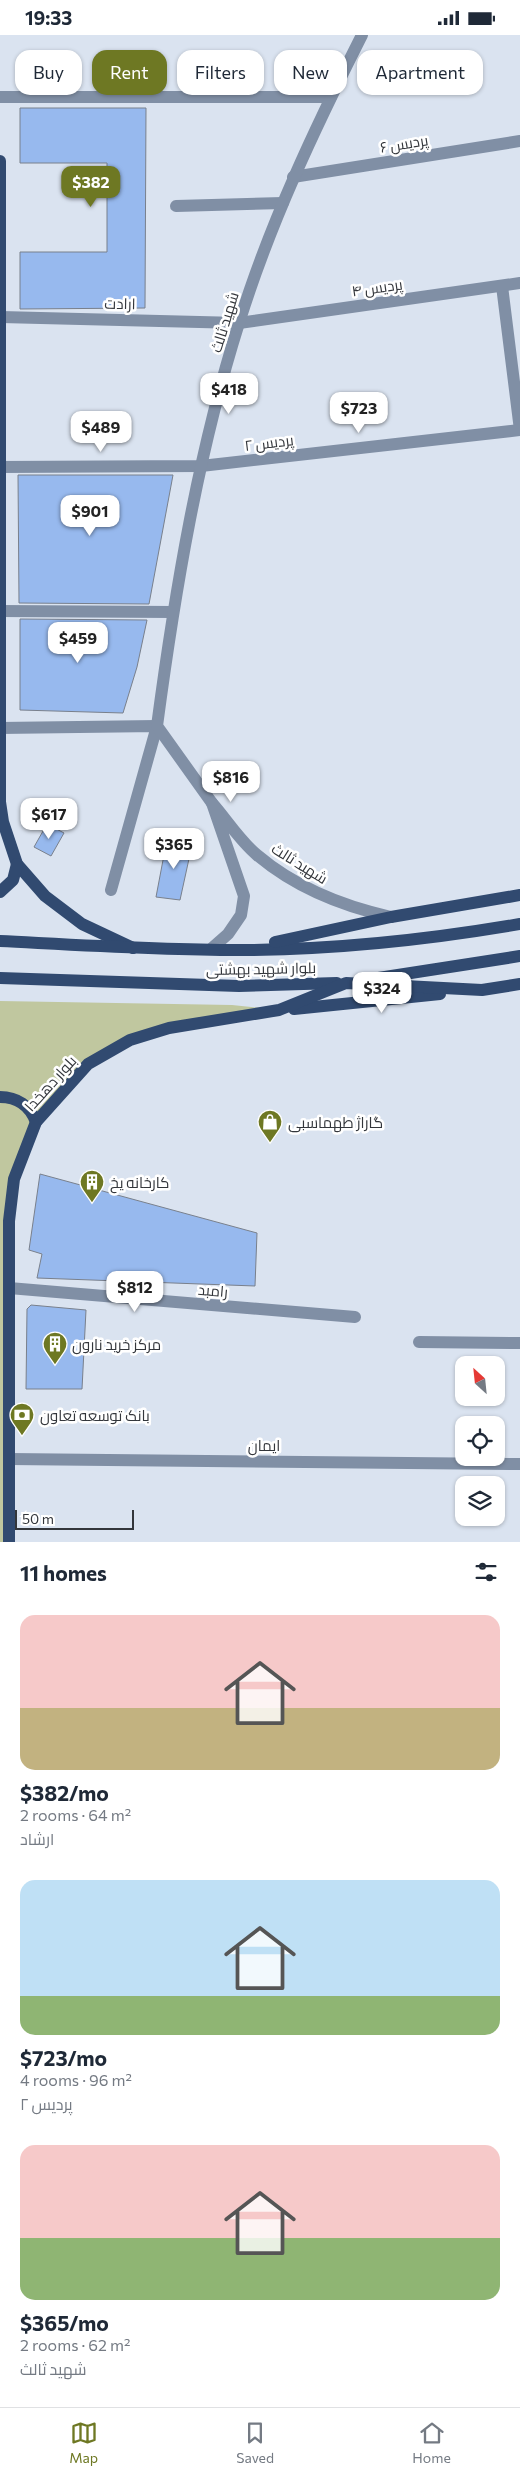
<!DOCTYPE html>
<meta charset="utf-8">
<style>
:root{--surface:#fff;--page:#f2f2f3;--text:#1f2937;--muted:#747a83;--line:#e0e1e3;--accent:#6e7823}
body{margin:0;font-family:Commissioner,Cairo,sans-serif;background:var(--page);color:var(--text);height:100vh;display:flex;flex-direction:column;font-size:19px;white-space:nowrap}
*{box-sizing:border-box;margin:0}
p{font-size:16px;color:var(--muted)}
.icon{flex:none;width:28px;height:28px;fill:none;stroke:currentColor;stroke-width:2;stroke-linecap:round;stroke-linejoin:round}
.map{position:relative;height:1507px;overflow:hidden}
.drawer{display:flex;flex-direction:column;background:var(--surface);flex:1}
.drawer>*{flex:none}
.banner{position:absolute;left:15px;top:15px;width:490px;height:45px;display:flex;gap:10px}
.needle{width:32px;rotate:333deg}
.controls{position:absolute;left:455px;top:1321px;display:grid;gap:10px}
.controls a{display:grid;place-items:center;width:50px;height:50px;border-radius:10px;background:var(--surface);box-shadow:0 1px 4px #0004;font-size:25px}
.scale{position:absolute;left:15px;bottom:12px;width:119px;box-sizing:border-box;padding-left:5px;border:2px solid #33363b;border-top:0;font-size:14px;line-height:18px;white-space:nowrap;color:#33363b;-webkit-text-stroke:4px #fff;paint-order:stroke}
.price{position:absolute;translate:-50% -42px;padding:0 11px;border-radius:10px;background:#fff;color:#222;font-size:16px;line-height:32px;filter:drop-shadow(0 1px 2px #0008)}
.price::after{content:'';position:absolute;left:50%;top:30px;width:15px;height:11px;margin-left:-8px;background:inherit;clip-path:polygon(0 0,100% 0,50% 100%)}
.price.selected{background:var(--accent);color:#fff}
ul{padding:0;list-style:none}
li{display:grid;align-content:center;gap:10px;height:265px;padding:0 20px}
li span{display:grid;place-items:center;height:155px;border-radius:15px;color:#555}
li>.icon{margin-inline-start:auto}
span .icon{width:90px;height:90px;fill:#fffc;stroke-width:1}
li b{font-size:21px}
h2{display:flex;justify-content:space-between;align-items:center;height:60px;padding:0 20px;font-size:21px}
.chip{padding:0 18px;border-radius:15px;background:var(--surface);box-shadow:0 1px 4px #0004;font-size:18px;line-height:45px}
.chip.selected{background:var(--accent);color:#fff}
.status{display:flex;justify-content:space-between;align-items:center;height:35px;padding:0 25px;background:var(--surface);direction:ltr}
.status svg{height:14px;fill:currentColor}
.tab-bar{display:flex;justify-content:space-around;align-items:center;height:70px;border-top:1px solid var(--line);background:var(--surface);font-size:14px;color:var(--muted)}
.tab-bar a{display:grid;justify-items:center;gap:2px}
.tab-bar .selected{color:var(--accent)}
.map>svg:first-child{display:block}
.green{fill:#c0c79f}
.building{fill:#97b9ee;stroke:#79808c}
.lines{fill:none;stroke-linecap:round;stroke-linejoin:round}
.minor{stroke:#808fa5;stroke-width:12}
.major{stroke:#314a70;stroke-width:12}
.labels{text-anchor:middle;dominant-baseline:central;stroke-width:5;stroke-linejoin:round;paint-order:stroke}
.street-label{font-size:15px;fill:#33363b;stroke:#fff}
.poi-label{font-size:15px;fill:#33363b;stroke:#fff;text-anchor:start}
</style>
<div class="status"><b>19:33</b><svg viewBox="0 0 49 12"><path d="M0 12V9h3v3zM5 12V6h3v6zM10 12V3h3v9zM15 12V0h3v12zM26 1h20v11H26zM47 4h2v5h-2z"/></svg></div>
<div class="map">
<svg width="520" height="1507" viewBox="0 0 520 1507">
<rect width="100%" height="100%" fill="#dae3f0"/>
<polygon class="green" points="0,966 232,970 279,975 169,993 99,1021 36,1087 14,1144 9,1507 0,1507"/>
<g class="building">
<polygon points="20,73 146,73 145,273 20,274 20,217 107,217 107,128 20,128"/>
<polygon points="18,440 173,440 149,569 19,568"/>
<polygon points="20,584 147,585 137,632 123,678 20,675"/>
<polygon points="47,789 64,798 51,821 34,812"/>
<polygon points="167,804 192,810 180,865 156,862"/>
<polygon points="40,1139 257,1198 255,1251 37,1243 42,1219 29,1215"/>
<polygon points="31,1270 86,1275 82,1354 26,1354 27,1274"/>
</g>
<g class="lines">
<g class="minor">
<polyline points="0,62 331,62"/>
<polyline points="293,142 520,106"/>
<polyline points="176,171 283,168"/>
<polyline points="502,251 520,395"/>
<polyline points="1,282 239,288 520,248"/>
<polyline points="1,432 201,431 520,395"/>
<polyline points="0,576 173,577"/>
<polyline points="0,693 157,691 111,855"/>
<path d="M212,768l-55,-77c18,-135 41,-273 82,-403 31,-100 76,-195 123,-288"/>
<path d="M211,914l17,-15 13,-19 3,-19 -32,-93c15,17 28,38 45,52 39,33 84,51 134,62"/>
<polyline points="9,1253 355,1282"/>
<polyline points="419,1307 520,1308"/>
<polyline points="9,1424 520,1429"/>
</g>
<g class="major">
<polyline points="0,126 0,767 3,787 17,829 45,861 82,889 133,913"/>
<polyline points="0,857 13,845 17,829"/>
<path d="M0,906c79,4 159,9 238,9 94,0 189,-10 282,-26"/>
<polyline points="275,907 391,882 520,860"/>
<polyline points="0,943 239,951 337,948"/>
<polyline points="372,944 520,921"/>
<polyline points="294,974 440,959"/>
<path d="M0,1062c17,0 30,9 36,25"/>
<polyline points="9,1507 9,1186 14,1144 36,1087 88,1029 130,1005 169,993 279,975 346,948 482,955 520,949"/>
</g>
</g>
<defs>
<symbol id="shop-pin" viewBox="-11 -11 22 30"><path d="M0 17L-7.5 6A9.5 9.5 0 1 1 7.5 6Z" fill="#6e7823" stroke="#fff"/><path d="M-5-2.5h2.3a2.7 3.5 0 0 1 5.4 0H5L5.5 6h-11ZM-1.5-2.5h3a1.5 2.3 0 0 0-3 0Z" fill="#fff"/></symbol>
<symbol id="building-pin" viewBox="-11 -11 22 30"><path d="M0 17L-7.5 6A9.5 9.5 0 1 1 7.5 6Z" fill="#6e7823" stroke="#fff"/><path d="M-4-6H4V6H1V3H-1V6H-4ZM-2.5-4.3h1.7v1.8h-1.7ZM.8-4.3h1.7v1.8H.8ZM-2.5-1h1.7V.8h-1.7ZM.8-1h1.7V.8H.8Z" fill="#fff"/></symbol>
<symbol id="bank-pin" viewBox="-11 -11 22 30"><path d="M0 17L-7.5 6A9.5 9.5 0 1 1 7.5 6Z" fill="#6e7823" stroke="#fff"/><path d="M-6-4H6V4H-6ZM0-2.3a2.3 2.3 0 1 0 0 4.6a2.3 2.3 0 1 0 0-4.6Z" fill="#fff"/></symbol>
</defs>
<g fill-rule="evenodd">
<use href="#shop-pin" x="256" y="1073" width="28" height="38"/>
<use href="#building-pin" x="78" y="1133" width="28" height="38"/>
<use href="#building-pin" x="41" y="1295" width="28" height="38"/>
<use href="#bank-pin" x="8" y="1366" width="28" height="38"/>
</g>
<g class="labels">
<g class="street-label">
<text transform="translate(404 108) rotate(-9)">پردیس ۶</text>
<text transform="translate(377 252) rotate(-8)">پردیس ۴</text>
<text transform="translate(120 268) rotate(1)">ارادت</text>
<text transform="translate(224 287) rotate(-73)">شهید ثالث</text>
<text transform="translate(269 407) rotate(-7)">پردیس ۲</text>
<text transform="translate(300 828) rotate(32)">شهید ثالث</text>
<text transform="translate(261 933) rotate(-1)">بلوار شهید بهشتی</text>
<text transform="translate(50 1048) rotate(-48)">بلوار دهخدا</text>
<text transform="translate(213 1255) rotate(5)">رامبد</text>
<text x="264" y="1410">ایمان</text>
</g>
<g class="poi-label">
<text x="288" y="1087">گاراژ طهماسبی</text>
<text x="110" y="1147">کارخانه یخ</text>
<text x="72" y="1309">مرکز خرید نارون</text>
<text x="40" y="1380">بانک توسعه تعاون</text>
</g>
</g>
</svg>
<div class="controls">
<a><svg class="needle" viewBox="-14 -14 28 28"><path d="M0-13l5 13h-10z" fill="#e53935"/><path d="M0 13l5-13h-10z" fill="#747a83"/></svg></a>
<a><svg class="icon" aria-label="locate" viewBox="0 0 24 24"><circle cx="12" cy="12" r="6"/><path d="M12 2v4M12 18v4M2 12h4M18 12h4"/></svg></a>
<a><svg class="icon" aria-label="layers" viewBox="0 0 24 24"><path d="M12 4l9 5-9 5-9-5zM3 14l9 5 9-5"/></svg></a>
</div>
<div class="scale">50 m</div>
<b class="price selected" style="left:91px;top:173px">$382</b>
<b class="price" style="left:229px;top:380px">$418</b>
<b class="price" style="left:359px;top:399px">$723</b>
<b class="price" style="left:101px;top:418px">$489</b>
<b class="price" style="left:90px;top:502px">$901</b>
<b class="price" style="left:78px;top:629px">$459</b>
<b class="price" style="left:231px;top:768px">$816</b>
<b class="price" style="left:49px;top:805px">$617</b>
<b class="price" style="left:174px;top:835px">$365</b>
<b class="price" style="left:382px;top:979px">$324</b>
<b class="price" style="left:135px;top:1278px">$812</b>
<div class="banner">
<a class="chip">Buy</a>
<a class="chip selected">Rent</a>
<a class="chip">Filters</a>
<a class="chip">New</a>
<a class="chip">Apartment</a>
</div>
</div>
<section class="drawer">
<h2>11 homes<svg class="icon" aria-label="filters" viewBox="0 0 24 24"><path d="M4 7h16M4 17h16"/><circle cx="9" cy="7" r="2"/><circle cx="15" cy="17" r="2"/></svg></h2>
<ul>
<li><span style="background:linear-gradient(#f6c9c9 60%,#c2b280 0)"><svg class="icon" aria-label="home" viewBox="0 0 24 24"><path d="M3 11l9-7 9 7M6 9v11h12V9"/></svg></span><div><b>$382/mo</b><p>2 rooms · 64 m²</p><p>ارشاد</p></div></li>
<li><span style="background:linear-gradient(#bfe0f5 75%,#8fb573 0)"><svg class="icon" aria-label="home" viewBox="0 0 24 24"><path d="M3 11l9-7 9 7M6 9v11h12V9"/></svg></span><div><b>$723/mo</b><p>4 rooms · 96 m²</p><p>پردیس ۲</p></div></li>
<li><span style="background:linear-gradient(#f6c9c9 60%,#8fb573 0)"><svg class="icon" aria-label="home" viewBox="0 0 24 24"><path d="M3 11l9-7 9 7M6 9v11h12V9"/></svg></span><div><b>$365/mo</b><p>2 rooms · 62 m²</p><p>شهید ثالث</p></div></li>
</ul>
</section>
<nav class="tab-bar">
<a class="selected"><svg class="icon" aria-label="map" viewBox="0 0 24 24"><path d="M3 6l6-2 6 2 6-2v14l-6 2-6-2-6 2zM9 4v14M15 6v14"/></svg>Map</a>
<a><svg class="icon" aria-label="saved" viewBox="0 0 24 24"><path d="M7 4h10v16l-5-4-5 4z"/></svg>Saved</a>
<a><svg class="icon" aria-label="home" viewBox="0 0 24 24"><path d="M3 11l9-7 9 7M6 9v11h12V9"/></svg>Home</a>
</nav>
